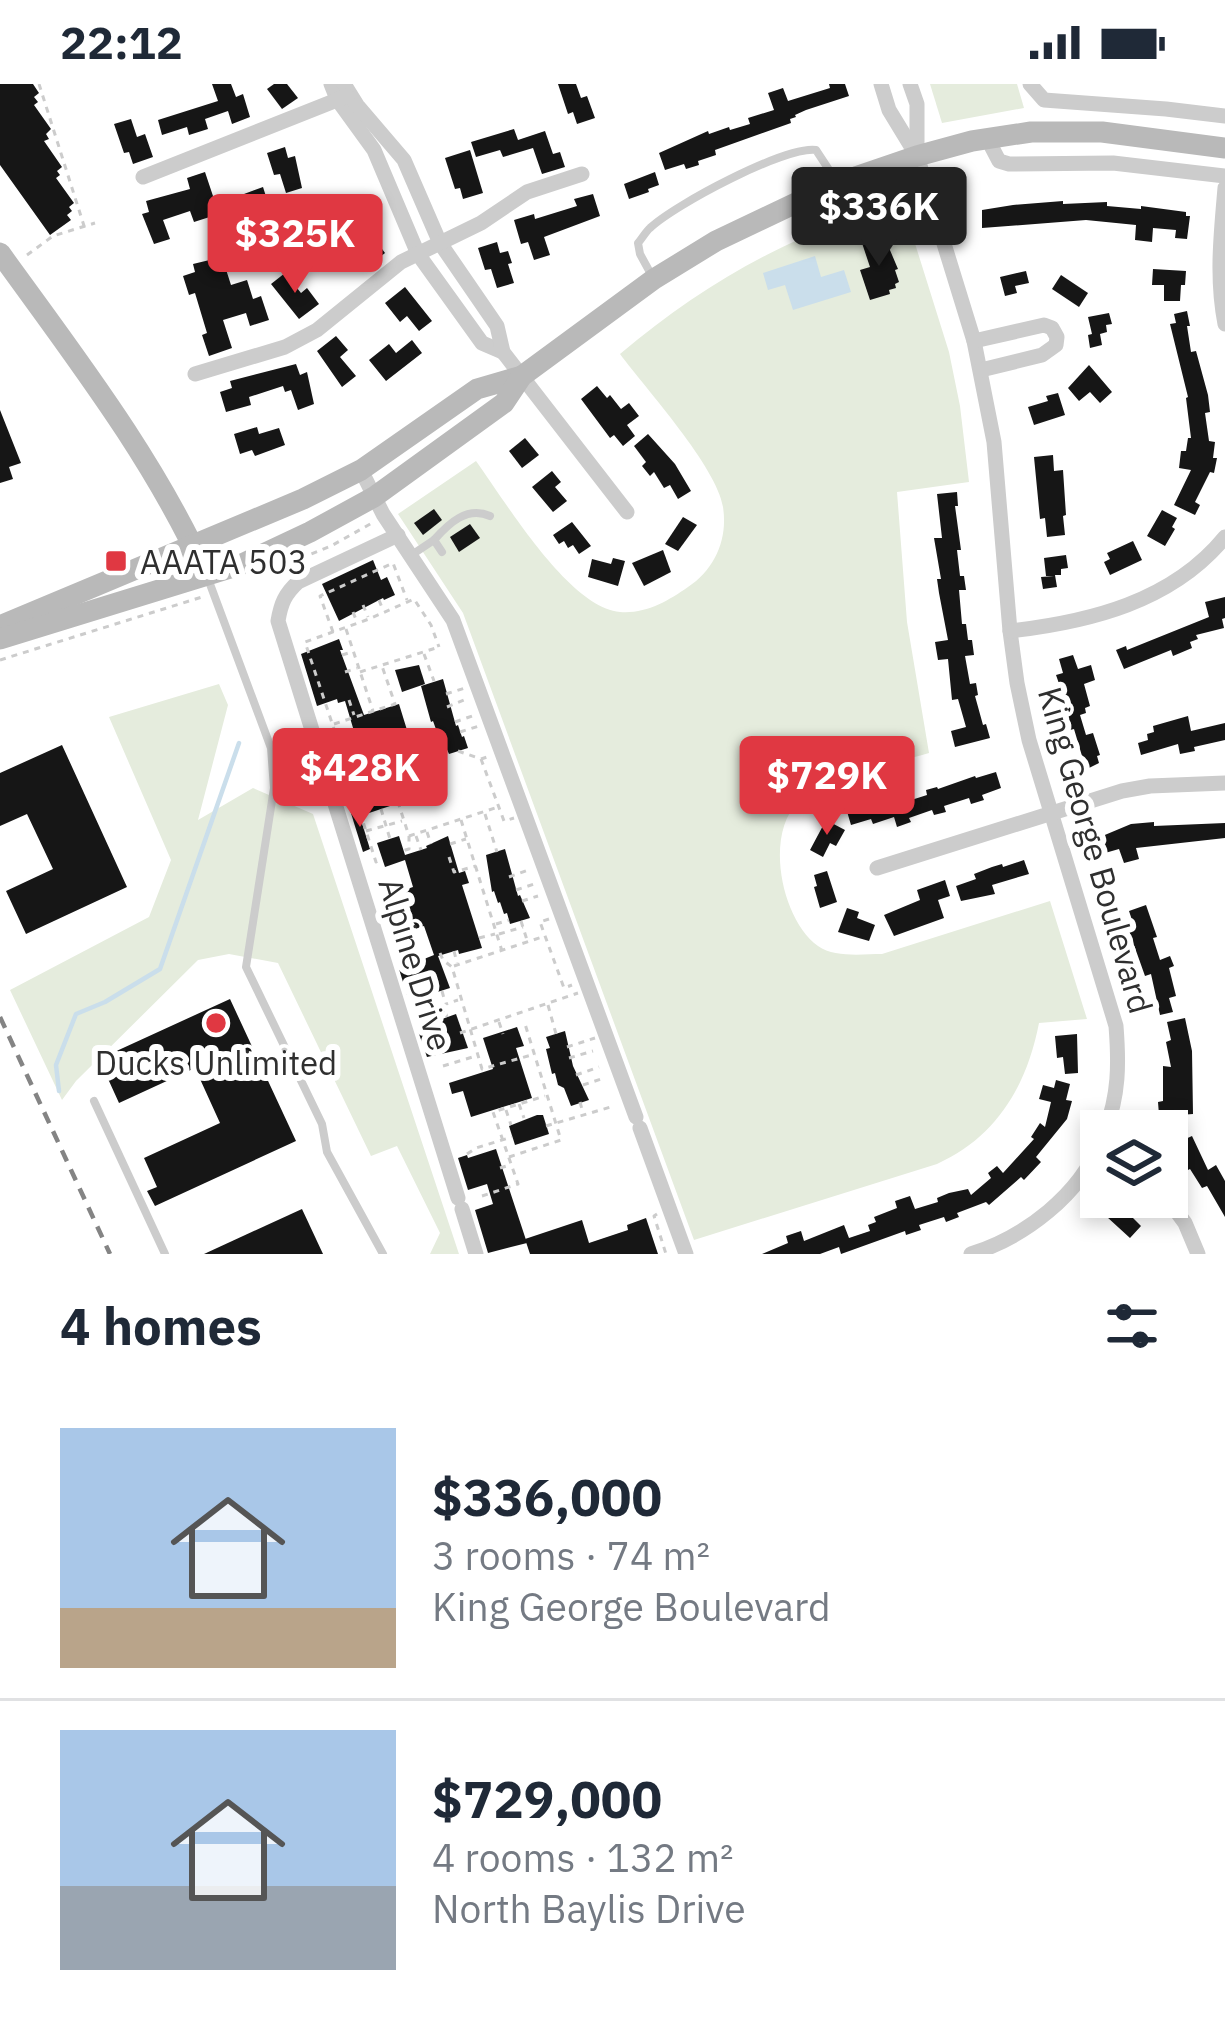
<!DOCTYPE html>
<meta charset="utf-8">
<style>
:root{--surface:#fff;--page:#f2f2f3;--text:#1f2937;--muted:#747a83;--line:#e0e1e3;--accent:#e03842}
body{margin:0;font-family:"IBM Plex Sans",sans-serif;background:var(--page);color:var(--text);height:100vh;display:flex;flex-direction:column;font-size:45px;white-space:nowrap}
*{box-sizing:border-box;margin:0}
p{font-size:39px;color:var(--muted)}
.icon{flex:none;width:66px;height:66px;fill:none;stroke:currentColor;stroke-width:2;stroke-linecap:round;stroke-linejoin:round}
.map{position:relative;height:1170px;overflow:hidden}
.panel{display:flex;flex-direction:column;background:var(--surface);flex:1}
.panel>*{flex:none}
.controls{position:absolute;left:1080px;top:1026px;display:grid;gap:24px}
.controls a{display:grid;place-items:center;width:108px;height:108px;border-radius:0px;background:var(--surface);box-shadow:0 6px 18px #0003;font-size:60px}
.price{position:absolute;translate:-50% -102px;padding:0 27px;border-radius:12px;background:var(--accent);color:#fff;font-size:39px;line-height:78px;filter:drop-shadow(0 3px 6px #0008)}
.price::after{content:'';position:absolute;left:50%;top:72px;width:36px;height:27px;margin-left:-18px;background:inherit;clip-path:polygon(0 0,100% 0,50% 100%)}
.price.active{background:#222;color:#fff}
ul{padding:0;list-style:none}
li{display:flex;align-items:center;gap:36px;height:300px;padding:0 60px}
li+li{border-top:3px solid var(--line)}
li span{display:grid;place-items:center;flex:none;width:336px;height:240px;border-radius:0px;color:#555}
li>.icon{margin-inline-start:auto}
span .icon{width:144px;height:144px;fill:#fffc;stroke-width:1}
li b{font-size:51px}
h2{display:flex;justify-content:space-between;align-items:center;height:144px;padding:0 60px;font-size:51px}
.status{display:flex;justify-content:space-between;align-items:center;height:84px;padding:0 60px;background:var(--surface);direction:ltr}
.status svg{height:33px;fill:currentColor}
.map>svg:first-child{display:block}
.green{fill:#e5ecdd}
.water{fill:#cadeeb}
.lines{fill:none;stroke-linecap:round;stroke-linejoin:round}
.stream{stroke:#cadeeb;stroke-width:4.5}
.building{fill:#161616}
.path{stroke:#ccc;stroke-width:3;stroke-dasharray:6 6;stroke-linecap:butt}
.lane{stroke:#ccc;stroke-width:8}
.street{stroke:#ccc;stroke-width:15}
.secondary{stroke:#b9b9b9;stroke-width:21}
.rail{stroke:#848484;stroke-width:4.5;stroke-dasharray:12 9;stroke-linecap:butt}
.poi-dot{fill:#e03842;stroke:#fff;stroke-width:4.5}
.labels{text-anchor:middle;dominant-baseline:central;stroke-width:12;stroke-linejoin:round;paint-order:stroke}
.poi-label{font-size:33px;fill:#2f2f2f;stroke:#fff;text-anchor:start}
.street-label{font-size:33px;fill:#2f2f2f;stroke:#fff}
</style>
<div class="status"><b>22:12</b><svg viewBox="0 0 49 12"><path d="M0 12V9h3v3zM5 12V6h3v6zM10 12V3h3v9zM15 12V0h3v12zM26 1h20v11H26zM47 4h2v5h-2z"/></svg></div>
<div class="map">
<svg width="1225" height="1170" viewBox="0 0 1225 1170">
<rect width="100%" height="100%" fill="#fff"/>
<g class="green">
<polygon points="930,0 1017,0 1024,24 942,39"/>
<path d="M902,118l47,150 11,54 9,76 -72,10 10,130 22,131c-34,10 -107,25 -131,49 -34,34 -16,118 20,144 17,12 45,8 64,8l168,-53 37,118 -48,4c-12,62 -42,114 -102,141l-243,76 -231,-627 -65,-99 78,-53c29,40 93,147 144,151 26,2 48,-11 68,-25 27,-18 40,-48 35,-80 -6,-40 -77,-118 -103,-153 87,-73 173,-121 282,-152z"/>
<polygon points="219,600 228,621 198,736 253,704 313,730 459,1170 430,1170 440,1149 397,1062 371,1072 278,879 229,870 198,876 76,997 62,1016 10,906 149,833 171,776 109,633"/>
</g>
<polygon class="water" points="815,172 821,193 844,186 851,208 793,226 785,201 768,206 763,189"/>
<g class="lines">
<polyline class="stream" points="59,1007 56,981 76,930 105,918 160,885 239,659"/>
</g>
<g class="building">
<polygon points="0,0 33,0 39,9 34,13 38,18 34,21 51,45 46,50 49,55 44,57 62,83 57,87 60,91 56,94 74,119 69,123 72,127 67,131 71,136 50,151 0,81"/>
<polygon points="212,0 231,0 236,13 243,10 250,33 232,40 228,27 205,35 208,45 189,51 187,43 162,51 158,36 218,17"/>
<polygon points="274,0 287,0 298,14 282,25 267,5"/>
<polygon points="558,0 576,0 581,14 587,12 595,34 577,40 573,28 568,30"/>
<polygon points="829,0 845,0 849,12 806,26 795,31 796,33 790,35 791,39 715,66 716,71 698,77 699,81 686,85 684,80 665,86 659,69 708,47 709,50 729,43 730,46 750,40 748,34 774,26 768,9 783,4 788,17 830,4"/>
<polygon points="131,35 137,53 145,50 153,73 133,80 129,68 124,69 114,40"/>
<polygon points="514,45 518,56 545,47 553,70 560,68 565,83 542,90 533,64 503,73 500,66 476,73 471,58"/>
<polygon points="285,63 288,74 295,72 302,104 286,109 280,90 274,91 267,69"/>
<polygon points="470,66 483,109 463,115 460,104 455,105 445,74"/>
<polygon points="205,88 219,130 194,138 190,127 163,136 170,155 154,160 142,130 149,128 146,117 190,105 187,94"/>
<polygon points="655,88 659,101 648,105 649,108 629,115 624,100"/>
<polygon points="263,103 270,125 227,140 222,125 246,116 244,110"/>
<polygon points="593,110 600,132 544,153 550,171 534,176 528,158 521,160 514,136 534,130 535,135 577,122 574,115"/>
<polygon points="1063,117 1063,120 1107,118 1107,122 1141,125 1141,122 1186,128 1186,132 1190,132 1187,155 1175,154 1176,146 1153,144 1152,158 1135,156 1136,141 1086,136 982,144 982,126 1013,121"/>
<polygon points="359,134 385,169 366,184 354,168 360,164 345,144"/>
<polygon points="326,135 335,147 316,162 322,169 309,179 301,154"/>
<polygon points="884,152 898,185 895,186 899,198 895,200 896,204 889,206 890,210 870,216 860,186 870,183 862,159"/>
<polygon points="497,158 500,169 508,167 512,179 508,180 514,199 497,204 491,185 485,186 478,164"/>
<polygon points="222,173 231,201 247,196 253,215 261,212 269,236 250,242 246,229 223,236 232,264 209,272 202,251 207,249 195,209 189,211 183,192 195,188 193,180"/>
<polygon points="1153,185 1186,187 1185,201 1181,201 1180,217 1164,217 1164,201 1152,201"/>
<polygon points="1026,187 1029,199 1015,202 1017,209 1005,212 1000,193"/>
<polygon points="285,189 301,209 307,204 319,220 299,235 271,200"/>
<polygon points="1061,191 1088,209 1079,223 1052,205"/>
<polygon points="405,203 432,237 419,247 407,232 400,238 385,219"/>
<polygon points="1187,227 1190,242 1187,242 1191,268 1196,267 1208,311 1210,328 1205,329 1209,357 1215,358 1213,374 1217,374 1214,389 1210,388 1195,418 1200,421 1195,431 1174,421 1191,386 1179,384 1181,367 1186,367 1188,354 1191,354 1186,314 1188,313 1170,240 1176,239 1174,230"/>
<polygon points="1109,229 1112,240 1106,241 1107,248 1100,250 1102,261 1090,264 1088,251 1092,250 1088,233"/>
<polygon points="336,252 348,266 340,273 356,292 342,303 317,267"/>
<polygon points="412,256 422,269 386,297 369,276 389,260 396,269"/>
<polygon points="296,280 300,291 307,288 314,320 298,326 291,306 285,308 283,302 249,313 251,321 226,328 220,308 232,304 230,297"/>
<polygon points="1089,281 1112,308 1100,319 1090,308 1079,317 1068,304"/>
<polygon points="597,302 607,314 610,311 621,325 629,319 639,332 627,341 635,352 623,362 614,351 610,354 581,315"/>
<polygon points="1058,309 1065,331 1034,341 1028,323 1048,317 1046,312"/>
<polygon points="0,326 21,379 9,383 13,395 0,399"/>
<polygon points="257,343 259,350 279,344 285,361 255,372 252,366 240,370 234,350"/>
<polygon points="648,350 675,380 691,407 678,415 670,401 664,404 654,388 650,392 642,382 646,378 634,362"/>
<polygon points="525,354 539,371 522,384 509,367"/>
<polygon points="1053,371 1054,387 1063,386 1066,431 1063,432 1065,451 1047,453 1045,434 1040,435 1034,373"/>
<polygon points="552,387 561,398 555,403 567,417 553,428 532,403"/>
<polygon points="957,408 958,422 955,422 961,466 957,466 960,492 964,492 966,506 959,506 962,540 966,540 968,556 972,556 974,571 965,572 970,600 976,599 978,611 975,612 983,641 986,640 990,654 955,663 951,647 966,643 958,615 952,616 948,575 938,576 935,558 948,556 939,509 937,495 941,495 934,454 942,454 937,410"/>
<polygon points="434,425 442,436 423,451 414,439"/>
<polygon points="1162,426 1177,434 1172,443 1175,445 1165,462 1147,452"/>
<polygon points="683,433 697,441 678,467 665,460"/>
<polygon points="572,438 591,462 579,470 573,461 568,464 564,457 559,460 553,451"/>
<polygon points="470,440 480,454 459,468 450,453"/>
<polygon points="1133,457 1142,476 1110,491 1104,478 1110,475 1107,469"/>
<polygon points="663,466 671,488 644,502 632,479"/>
<polygon points="1066,471 1068,484 1061,485 1061,491 1055,491 1057,503 1043,505 1041,493 1054,492 1046,492 1044,474"/>
<polygon points="613,474 625,477 618,502 588,493 592,475 611,480"/>
<polygon points="373,476 381,496 387,493 395,511 384,516 383,514 339,537 322,500"/>
<polygon points="1225,513 1225,534 1222,535 1224,544 1196,551 1198,555 1190,558 1192,564 1173,572 1171,566 1124,585 1116,566 1126,562 1127,566 1209,533 1205,518"/>
<polygon points="339,555 343,566 340,566 364,631 399,620 411,659 393,664 403,696 384,702 390,722 369,729 362,707 380,701 370,671 362,674 345,617 338,619 337,615 317,622 301,570"/>
<polygon points="1073,571 1078,585 1091,581 1095,596 1084,600 1090,622 1085,624 1086,629 1080,631 1086,651 1093,649 1100,671 1097,672 1099,679 1085,686 1080,685 1076,674 1082,672 1074,645 1070,646 1066,633 1070,631 1056,591 1063,589 1059,575"/>
<polygon points="419,581 425,600 402,608 395,586"/>
<polygon points="443,595 456,642 458,641 462,653 464,652 468,664 449,670 439,648 437,648 433,637 431,638 421,602"/>
<polygon points="1188,632 1191,647 1225,639 1225,656 1194,663 1195,667 1180,670 1178,660 1141,671 1138,659 1148,656 1147,650 1154,648 1153,642"/>
<polygon points="62,661 127,803 26,850 6,807 53,785 27,730 0,742 0,689"/>
<polygon points="996,688 1001,704 982,711 984,716 971,720 969,714 944,722 946,728 934,731 932,726 909,734 911,738 897,743 894,733 873,740 871,735 851,741 846,724 900,705 905,718 927,711 926,706 937,703 938,705 975,692 976,694"/>
<polygon points="357,723 370,765 363,768 350,726"/>
<polygon points="826,736 845,746 836,762 830,759 823,773 810,766"/>
<polygon points="1154,738 1154,742 1225,739 1225,754 1136,764 1139,775 1124,779 1119,765 1105,769 1100,753 1131,740"/>
<polygon points="399,752 405,771 427,764 426,762 448,752 459,789 465,787 469,799 462,801 482,864 459,870 458,866 438,872 450,904 431,910 429,905 407,911 399,885 434,871 424,842 409,847 405,834 398,808 413,803 405,776 385,783 377,759"/>
<polygon points="505,765 518,812 520,811 530,834 510,840 507,829 504,830 500,818 498,819 494,807 492,808 486,771"/>
<polygon points="1024,776 1029,790 992,801 995,810 961,817 956,802 976,795 974,790 992,783 1002,780 1003,783"/>
<polygon points="827,787 837,818 820,824 814,803 817,802 814,791"/>
<polygon points="945,796 950,812 938,816 944,834 894,852 884,831 920,816 917,806"/>
<polygon points="1146,821 1157,853 1153,854 1160,876 1170,872 1174,882 1169,884 1176,912 1169,914 1173,928 1160,931 1151,890 1145,892 1129,847 1135,845 1129,827"/>
<polygon points="847,824 859,828 857,834 875,841 869,857 838,848"/>
<polygon points="230,915 296,1057 155,1122 147,1107 157,1103 144,1074 220,1039 195,984 119,1019 99,975"/>
<polygon points="456,930 468,964 427,973 417,944"/>
<polygon points="1185,934 1192,967 1193,1030 1179,1031 1181,1057 1192,1052 1208,1086 1216,1081 1225,1097 1225,1133 1207,1102 1202,1104 1190,1085 1186,1087 1167,1047 1164,1047 1162,1031 1159,1031 1158,1018 1163,1017 1163,982 1171,983 1166,958 1171,956 1167,938"/>
<polygon points="517,943 524,962 516,964 532,1014 471,1033 463,1007 452,1010 449,999 493,985 483,954"/>
<polygon points="565,947 573,982 589,1016 571,1022 564,1004 558,1001 555,989 552,990 546,965 550,964 546,953"/>
<polygon points="1077,950 1078,989 1065,990 1063,973 1057,974 1055,952"/>
<polygon points="1056,996 1070,1000 1066,1016 1072,1017 1067,1035 1036,1073 1041,1078 1024,1096 1021,1093 989,1121 986,1118 957,1129 959,1133 946,1138 944,1133 919,1141 921,1146 906,1151 905,1147 841,1170 839,1163 820,1170 762,1170 788,1159 786,1152 801,1147 804,1157 844,1141 849,1154 870,1147 868,1141 876,1138 874,1133 897,1124 895,1117 910,1112 915,1125 938,1118 937,1114 949,1109 968,1105 971,1111 991,1094 988,1089 997,1082 1003,1089 1034,1055 1031,1053 1040,1039 1045,1043 1051,1018 1039,1015 1043,1001 1054,1004"/>
<polygon points="537,1031 543,1031 549,1050 515,1061 509,1042"/>
<polygon points="496,1065 527,1159 488,1169 475,1126 493,1120 487,1100 468,1106 458,1074 467,1071 468,1074"/>
<polygon points="1121,1118 1136,1131 1133,1134 1141,1142 1130,1154 1107,1133"/>
<polygon points="302,1125 323,1170 204,1170"/>
<polygon points="646,1134 658,1170 530,1170 525,1155 582,1136 589,1159 628,1146 627,1141"/>
</g>
<g class="lines">
<g class="path">
<polyline points="39,0 85,145"/>
<polyline points="27,171 53,152 95,139"/>
<polyline points="267,488 331,462 372,439"/>
<polyline points="379,516 383,526"/>
<polyline points="363,521 368,533"/>
<polyline points="353,528 357,538"/>
<polyline points="346,545 373,627"/>
<polyline points="333,548 320,512 393,479 407,516"/>
<polyline points="424,570 434,597"/>
<polyline points="342,571 352,568"/>
<polyline points="0,576 202,513"/>
<polyline points="345,588 357,584"/>
<polyline points="360,588 439,563"/>
<polyline points="446,610 465,604"/>
<polyline points="349,616 354,631"/>
<polyline points="447,623 469,614"/>
<polyline points="455,638 475,631"/>
<polyline points="334,640 395,620 382,582"/>
<polyline points="460,648 479,642"/>
<polyline points="339,660 305,558 369,535 414,515 431,541 439,563"/>
<polyline points="458,667 481,675 490,672"/>
<polyline points="481,675 504,737 514,734"/>
<polyline points="400,686 414,682"/>
<polyline points="394,706 409,752 409,765 402,767"/>
<polyline points="384,708 421,698 410,661"/>
<polyline points="363,711 355,713 376,778 382,775"/>
<polyline points="381,725 390,755"/>
<polyline points="485,730 497,768"/>
<polyline points="461,736 502,867"/>
<polyline points="366,747 402,737"/>
<polyline points="427,748 431,760"/>
<polyline points="409,752 498,723"/>
<polyline points="416,752 421,766"/>
<polyline points="450,760 466,755"/>
<polyline points="449,773 454,788 476,782"/>
<polyline points="509,793 531,785"/>
<polyline points="516,806 537,799"/>
<polyline points="522,817 538,812"/>
<polyline points="549,835 540,838 564,904 572,901"/>
<polyline points="521,837 527,856"/>
<polyline points="496,840 509,836"/>
<polyline points="499,850 523,843"/>
<polyline points="479,854 495,850"/>
<polyline points="454,867 457,879"/>
<polyline points="440,869 443,876 452,883 482,985 535,970"/>
<polyline points="454,882 542,853"/>
<polyline points="442,907 445,918"/>
<polyline points="548,921 556,950"/>
<polyline points="447,933 443,921 458,916"/>
<polyline points="499,938 503,950"/>
<polyline points="460,949 578,909"/>
<polyline points="567,963 595,954"/>
<polyline points="569,974 593,967"/>
<polyline points="443,982 476,972"/>
<polyline points="576,991 599,983"/>
<polyline points="583,1001 604,994"/>
<polyline points="580,1018 583,1029"/>
<polyline points="519,1020 524,1034"/>
<polyline points="506,1026 511,1041"/>
<polyline points="546,1042 614,1022"/>
<polyline points="467,1070 476,1064 512,1053"/>
<polyline points="509,1073 561,1056 525,940"/>
<polyline points="500,1084 510,1081"/>
<polyline points="482,1112 518,1100 493,1028 545,1012"/>
<polyline points="657,1130 654,1132 666,1170"/>
</g>
<g class="lane">
<path d="M652,192l-12,-22 -2,-11c3,-3 9,-13 12,-15 24,-23 135,-82 166,-78l21,32"/>
<path d="M434,456c15,-17 33,-34 56,-24"/>
<polyline points="413,470 434,456 442,468"/>
<polyline points="207,492 271,664 274,704 246,883 322,1040 327,1068 383,1170"/>
<polyline points="94,1017 165,1170"/>
</g>
<g class="street">
<polyline points="331,0 337,15 374,66 418,170 482,259 503,268"/>
<polyline points="344,0 357,21 404,76 440,159 497,242 503,268 627,428"/>
<path d="M881,0l8,26 28,46 57,185 20,101 16,189 7,52 12,57 87,286c3,38 3,69 -11,105"/>
<polyline points="910,0 917,20 917,69"/>
<polyline points="1030,0 1044,16 1166,25 1225,32"/>
<polyline points="987,54 999,77 1009,80 1113,79 1225,92"/>
<polyline points="143,93 347,12"/>
<path d="M1225,104c-4,46 -9,90 0,136"/>
<polyline points="974,257 1044,241 1052,244 1057,253 1056,261 1042,271 981,286"/>
<polyline points="195,290 285,263 317,246 401,178 481,139 527,108 582,90"/>
<polyline points="361,386 383,430 453,536 636,1033"/>
<path d="M398,451l-100,47c-13,12 -17,21 -20,39l180,577"/>
<path d="M1010,547c79,-9 162,-29 215,-94"/>
<polyline points="877,784 1122,707 1150,702 1225,699"/>
<polyline points="640,1044 686,1170"/>
<polyline points="1166,1113 1185,1139 1198,1170"/>
<polyline points="462,1125 476,1170"/>
<path d="M971,1170c54,-17 109,-59 130,-113"/>
</g>
<g class="secondary">
<path d="M0,169c75,104 153,204 206,321"/>
<polyline points="0,542 303,415 361,386 477,305 522,292"/>
<polyline points="0,555 240,481 310,448 374,413 504,319 522,292 654,195 716,157 838,99 917,72 972,57 1031,48 1102,48 1225,64"/>
</g>
<polyline class="rail" points="0,933 110,1170"/>
</g>
<g class="poi-dot">
<rect x="104" y="465" width="24" height="24" rx="6"/>
<circle cx="216" cy="939" r="12"/>
</g>
<g class="labels">
<g class="poi-label">
<text x="140" y="477">AAATA 503</text>
<text x="216" y="978" text-anchor="middle">Ducks Unlimited</text>
</g>
<g class="street-label">
<text transform="translate(1096 766) rotate(74)">King George Boulevard</text>
<text transform="translate(416 880) rotate(73)">Alpine Drive</text>
</g>
</g>
</svg>
<div class="controls">
<a><svg class="icon" aria-label="layers" viewBox="0 0 24 24"><path d="M12 4l9 5-9 5-9-5zM3 14l9 5 9-5"/></svg></a>
</div>
<b class="price active" style="left:879px;top:185px">$336K</b>
<b class="price" style="left:295px;top:212px">$325K</b>
<b class="price" style="left:360px;top:746px">$428K</b>
<b class="price" style="left:827px;top:754px">$729K</b>
</div>
<section class="panel">
<h2>4 homes<svg class="icon" aria-label="filters" viewBox="0 0 24 24"><path d="M4 7h16M4 17h16"/><circle cx="9" cy="7" r="2"/><circle cx="15" cy="17" r="2"/></svg></h2>
<ul>
<li><span style="background:linear-gradient(#a9c7e8 75%,#b9a48a 0)"><svg class="icon" aria-label="home" viewBox="0 0 24 24"><path d="M3 11l9-7 9 7M6 9v11h12V9"/></svg></span><div><b>$336,000</b><p>3 rooms · 74 m²</p><p>King George Boulevard</p></div></li>
<li><span style="background:linear-gradient(#a9c7e8 65%,#9aa5b1 0)"><svg class="icon" aria-label="home" viewBox="0 0 24 24"><path d="M3 11l9-7 9 7M6 9v11h12V9"/></svg></span><div><b>$729,000</b><p>4 rooms · 132 m²</p><p>North Baylis Drive</p></div></li>
</ul>
</section>
